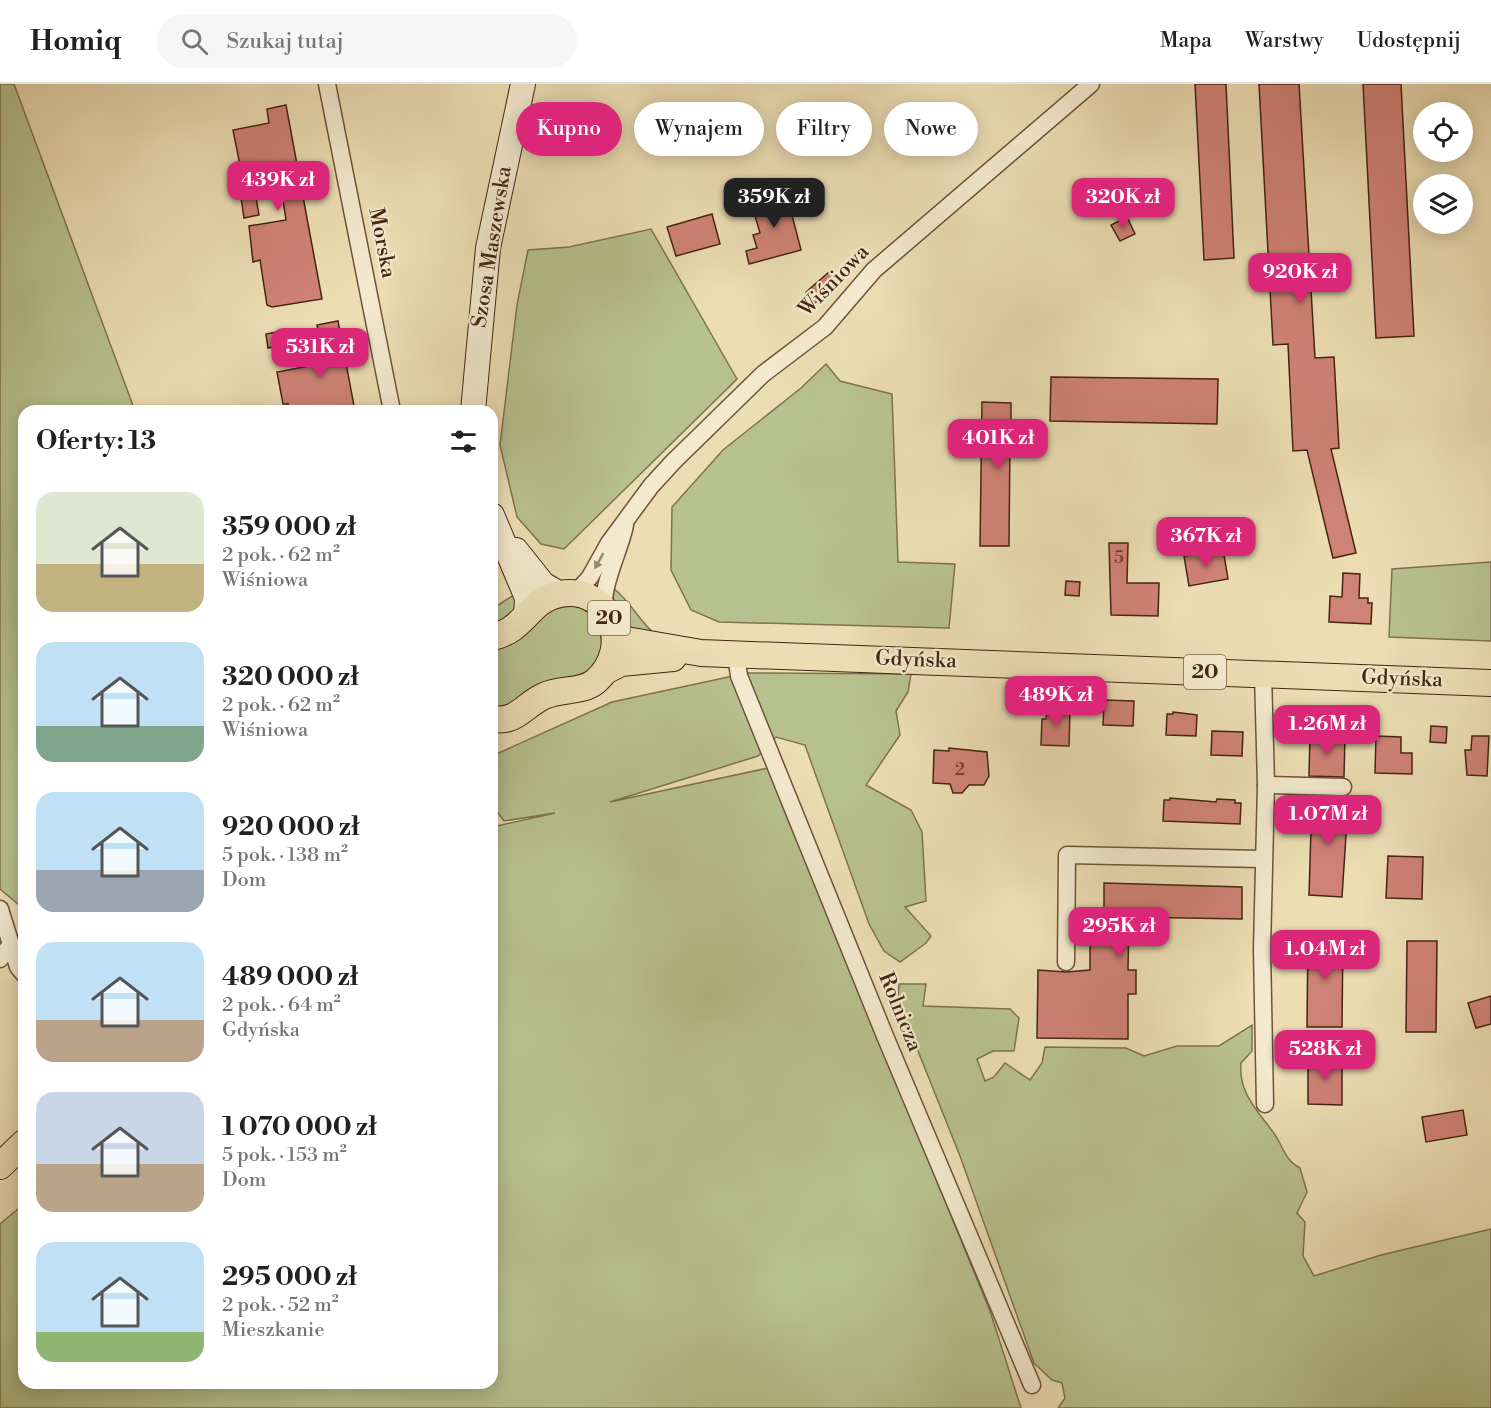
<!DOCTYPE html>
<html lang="pl">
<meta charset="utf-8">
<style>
:root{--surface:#fff;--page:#f6f6f6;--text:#202124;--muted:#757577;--line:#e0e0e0;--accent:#db2777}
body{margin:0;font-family:"Libre Bodoni",serif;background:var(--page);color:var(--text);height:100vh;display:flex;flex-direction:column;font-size:22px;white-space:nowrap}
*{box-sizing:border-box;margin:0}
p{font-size:20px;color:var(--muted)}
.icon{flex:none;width:33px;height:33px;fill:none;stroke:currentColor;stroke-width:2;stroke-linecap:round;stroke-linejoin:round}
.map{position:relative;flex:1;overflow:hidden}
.drawer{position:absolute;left:18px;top:321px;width:480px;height:984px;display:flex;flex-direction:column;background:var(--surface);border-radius:18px;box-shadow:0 3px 15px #0003}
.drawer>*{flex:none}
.guide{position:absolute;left:516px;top:18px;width:570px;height:54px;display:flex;gap:12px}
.tools{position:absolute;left:1413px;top:18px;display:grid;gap:12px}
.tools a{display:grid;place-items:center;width:60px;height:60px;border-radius:50%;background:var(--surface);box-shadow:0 3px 15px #0003;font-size:30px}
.price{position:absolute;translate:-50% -51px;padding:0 14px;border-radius:12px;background:var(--accent);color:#fff;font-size:20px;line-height:39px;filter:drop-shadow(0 2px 3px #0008)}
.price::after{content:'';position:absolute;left:50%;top:36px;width:18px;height:14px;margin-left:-9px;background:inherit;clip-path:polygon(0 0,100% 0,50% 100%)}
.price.on{background:#222;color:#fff}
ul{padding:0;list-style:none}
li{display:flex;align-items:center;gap:18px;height:150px;padding:0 18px}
li span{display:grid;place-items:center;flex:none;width:168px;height:120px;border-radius:18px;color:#555}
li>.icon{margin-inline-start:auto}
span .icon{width:72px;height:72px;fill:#fffc;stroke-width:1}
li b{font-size:26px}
h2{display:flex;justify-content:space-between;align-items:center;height:72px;padding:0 18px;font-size:26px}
.tag{padding:0 21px;border-radius:27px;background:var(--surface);box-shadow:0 3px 15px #0003;font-size:21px;line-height:54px}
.tag.on{background:var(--accent);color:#fff}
header{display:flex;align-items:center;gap:36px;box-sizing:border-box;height:84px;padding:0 30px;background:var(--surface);border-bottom:2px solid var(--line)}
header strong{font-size:28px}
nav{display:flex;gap:33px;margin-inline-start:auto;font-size:21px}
.search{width:420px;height:54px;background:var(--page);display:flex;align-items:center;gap:15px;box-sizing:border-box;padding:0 21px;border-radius:33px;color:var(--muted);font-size:22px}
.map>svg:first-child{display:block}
.green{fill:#b7c18d;stroke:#7e7250;stroke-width:1.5}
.building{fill:#cf8276;stroke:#452412;stroke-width:1.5}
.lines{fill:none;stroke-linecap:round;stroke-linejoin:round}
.street-casing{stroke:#6f523a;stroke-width:19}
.secondary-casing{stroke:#452412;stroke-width:26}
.primary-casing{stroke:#452412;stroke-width:28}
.street{stroke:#f3e9ce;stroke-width:16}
.secondary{stroke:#f3e9ce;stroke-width:24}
.primary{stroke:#ecddb3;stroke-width:26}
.oneway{fill:#9c8670}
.labels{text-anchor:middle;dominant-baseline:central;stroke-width:4.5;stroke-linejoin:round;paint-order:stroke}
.number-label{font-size:18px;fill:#683c2b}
.shield{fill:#f3e9ce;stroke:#795f4a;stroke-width:1.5}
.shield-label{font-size:20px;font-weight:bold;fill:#452412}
.street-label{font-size:21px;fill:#452412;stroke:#f3e9ce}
</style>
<header>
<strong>Homiq</strong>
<div class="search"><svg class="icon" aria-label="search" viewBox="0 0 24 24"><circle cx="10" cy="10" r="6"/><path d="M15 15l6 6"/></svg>Szukaj tutaj</div>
<nav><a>Mapa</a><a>Warstwy</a><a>Udostępnij</a></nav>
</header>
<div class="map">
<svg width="1491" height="1324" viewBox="0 0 1491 1324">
<rect width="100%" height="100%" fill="#ecddb3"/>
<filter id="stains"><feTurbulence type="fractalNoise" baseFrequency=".00333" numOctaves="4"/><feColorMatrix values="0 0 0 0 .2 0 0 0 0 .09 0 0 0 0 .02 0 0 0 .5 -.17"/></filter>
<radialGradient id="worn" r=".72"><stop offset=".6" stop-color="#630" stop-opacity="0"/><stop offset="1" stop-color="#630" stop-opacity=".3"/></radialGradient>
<g class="green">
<polygon points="0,0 14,0 135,327 24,327 24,825 0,805"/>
<polygon points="651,145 737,295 564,465 541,460 517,433 500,361 517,221 528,166 569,163"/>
<polygon points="826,280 840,297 892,310 898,478 955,480 949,544 719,538 691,526 671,486 672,423 723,366 801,304"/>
<polygon points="1491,478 1491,557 1389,553 1392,485"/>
<path d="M613,504c18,13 26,34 43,47l-28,-2 -15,-29z"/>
<polygon points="520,507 519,523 492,544 492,525"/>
<path d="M575,522c25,8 26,24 28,48l-18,21 -79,32h-14v-60l64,-40z"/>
<polygon points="747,589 911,590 908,608 896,627 900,651 866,701 911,726 922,748 926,817 905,823 931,852 926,859 900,878 884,867 869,840 805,661 776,653 758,672 610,718 768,684 990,1227 1021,1324 0,1324 0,1140 24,1120 24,1299 492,1299 492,743 555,729 504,737 492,721 492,672 612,618"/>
<path d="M899,900h27l-3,22 87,3 9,9 -5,33h-21l-16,8 8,22 9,-4 11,-14 25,17 12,-17 3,-16 81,1 18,8 33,-10h42l33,-21v26l-11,12c-3,29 16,47 32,69 10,13 11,28 27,36l7,24 -10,21 8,9 -2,34 11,20 67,-21 110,-26v179h-433l7,-10 -3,-15 -10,-3 -18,-17 -74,-207 -62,-155z"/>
</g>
<g class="building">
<polygon points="1195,0 1226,0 1234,174 1204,176"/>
<polygon points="1259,0 1299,0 1315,274 1334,273 1339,364 1331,365 1356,469 1333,474 1307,366 1293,367 1288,260 1273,261"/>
<polygon points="1363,0 1401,0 1414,252 1376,254"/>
<polygon points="286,21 322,215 272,223 267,221 260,176 253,178 249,142 286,136 280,97 254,102 259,131 244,134 237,86 241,86 233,46 269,39 267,25"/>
<polygon points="786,108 801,166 749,180 746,167 757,164 753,151 760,149 751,118"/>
<polygon points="712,130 720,160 676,172 667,143"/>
<polygon points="1127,133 1135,150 1120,157 1111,141"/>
<polygon points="829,188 839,199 815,219 806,208"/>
<polygon points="338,237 355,327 289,327 288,320 283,320 277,288 325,279 317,241"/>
<polygon points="292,245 294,259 268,264 266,250"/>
<polygon points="1051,293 1218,295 1217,340 1050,337"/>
<polygon points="982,318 1011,319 1011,336 1033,336 1032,355 1010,354 1009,462 980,462"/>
<polygon points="1109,459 1128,459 1127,499 1159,499 1158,532 1111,531"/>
<polygon points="1223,465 1228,495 1189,502 1184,472"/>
<polygon points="1343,489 1360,490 1359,514 1368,514 1368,519 1372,519 1371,540 1329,538 1330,512 1342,513"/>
<polygon points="1066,497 1080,498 1079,512 1065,511"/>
<polygon points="1104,616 1134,617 1133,642 1103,641"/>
<polygon points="1052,622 1065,623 1065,626 1070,626 1069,662 1041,661 1042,635 1046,635 1047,625 1052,626"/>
<polygon points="1173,628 1197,631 1196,652 1166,651 1167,630 1173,630"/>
<polygon points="1431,642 1447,643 1446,659 1430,658"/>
<polygon points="1212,647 1243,648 1242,672 1211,671"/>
<polygon points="1310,651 1345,652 1344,693 1309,692"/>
<polygon points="1376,652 1401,653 1401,669 1412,669 1412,690 1375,689"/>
<polygon points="1472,652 1489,652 1487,692 1467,691 1465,666 1471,666"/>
<polygon points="949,664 987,668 989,692 984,701 969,701 962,709 953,709 950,700 933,699 934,666 949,667"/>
<polygon points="1312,713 1346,713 1346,751 1342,813 1309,811"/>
<polygon points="1170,714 1216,718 1217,715 1235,716 1235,719 1241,719 1240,740 1163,737 1164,716 1170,716"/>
<polygon points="1388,772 1423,773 1422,815 1386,814"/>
<polygon points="1104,799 1242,803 1242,835 1129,833 1128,886 1136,886 1136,910 1128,910 1128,955 1037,954 1038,886 1066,888 1090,886 1090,830 1104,830"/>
<polygon points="1308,850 1343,851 1342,943 1307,943"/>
<polygon points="1407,857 1437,857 1436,948 1406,948"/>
<polygon points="1491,912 1491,940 1476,944 1468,919"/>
<polygon points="1308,974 1342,974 1342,1021 1308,1020"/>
<polygon points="1463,1026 1467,1051 1426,1058 1422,1033"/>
</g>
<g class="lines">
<defs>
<g id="street">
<polyline points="327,0 392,327"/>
<polyline points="568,509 581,503 590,493 609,459 651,402 673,378 763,290 825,243 874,186 1091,0"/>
<path d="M605,527c-6,-21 16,-63 20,-86"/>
<polyline points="736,570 739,592 885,952 1032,1301"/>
<polyline points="1263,590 1266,701 1262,865 1265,1020"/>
<polyline points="1266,701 1343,703"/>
<polyline points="0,825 18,883 24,890"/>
<polyline points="0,875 11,860"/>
<polyline points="1066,878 1067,771 1262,775"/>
</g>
<g id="secondary">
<polyline points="473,327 488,164 523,0"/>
<polyline points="492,431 527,514 526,533"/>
<polyline points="516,466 543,500 560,510"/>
</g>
<g id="primary">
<polyline points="615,548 626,556 701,569 1491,599"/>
<path d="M492,553c34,-7 36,-37 68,-43 52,-9 73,54 36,87 -14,12 -35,7 -52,15 -20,9 -27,27 -52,23"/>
<polyline points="607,586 621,579 673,574"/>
<polyline points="0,1082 24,1059"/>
</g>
</defs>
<use href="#street" class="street-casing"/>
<use href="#secondary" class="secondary-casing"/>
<use href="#primary" class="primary-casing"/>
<use href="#street" class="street"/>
<use href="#secondary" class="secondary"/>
<use href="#primary" class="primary"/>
</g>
<defs><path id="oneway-solid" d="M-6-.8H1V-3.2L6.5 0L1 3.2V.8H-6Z" transform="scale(1.5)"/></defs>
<use class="oneway" href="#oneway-solid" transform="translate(599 477) rotate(119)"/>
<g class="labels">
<g class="number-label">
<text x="1119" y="473">5</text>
<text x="960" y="685">2</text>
</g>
<g class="shield">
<rect x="588" y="517" width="42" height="34" rx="4.5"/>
<rect x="1184" y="571" width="42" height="34" rx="4.5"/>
</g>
<g class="shield-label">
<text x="609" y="534">20</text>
<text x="1205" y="588">20</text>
</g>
<g class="street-label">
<text transform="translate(382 159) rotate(79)">Morska</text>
<text transform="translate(492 163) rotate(-81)">Szosa Maszewska</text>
<text transform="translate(834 197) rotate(-46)">Wiśniowa</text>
<text transform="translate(916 576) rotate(2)">Gdyńska</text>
<text transform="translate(1402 595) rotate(2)">Gdyńska</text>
<text transform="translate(900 928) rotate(68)">Rolnicza</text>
</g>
</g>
<rect width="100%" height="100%" filter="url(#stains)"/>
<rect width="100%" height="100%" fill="url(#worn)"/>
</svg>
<div class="tools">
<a><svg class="icon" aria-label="locate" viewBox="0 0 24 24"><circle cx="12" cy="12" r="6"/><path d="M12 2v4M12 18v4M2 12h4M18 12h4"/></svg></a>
<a><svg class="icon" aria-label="layers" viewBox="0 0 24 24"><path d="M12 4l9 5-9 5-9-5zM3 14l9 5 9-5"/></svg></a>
</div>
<b class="price" style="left:278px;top:128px">439K zł</b>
<b class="price on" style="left:774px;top:145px">359K zł</b>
<b class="price" style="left:1123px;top:145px">320K zł</b>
<b class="price" style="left:1300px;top:220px">920K zł</b>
<b class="price" style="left:320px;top:295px">531K zł</b>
<b class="price" style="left:998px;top:386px">401K zł</b>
<b class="price" style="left:1206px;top:484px">367K zł</b>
<b class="price" style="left:1056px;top:643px">489K zł</b>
<b class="price" style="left:1327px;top:672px">1.26M zł</b>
<b class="price" style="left:1328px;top:762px">1.07M zł</b>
<b class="price" style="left:1119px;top:874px">295K zł</b>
<b class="price" style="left:1325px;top:897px">1.04M zł</b>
<b class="price" style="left:1325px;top:997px">528K zł</b>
<div class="guide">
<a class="tag on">Kupno</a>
<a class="tag">Wynajem</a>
<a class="tag">Filtry</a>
<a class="tag">Nowe</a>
</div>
<section class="drawer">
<h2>Oferty: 13<svg class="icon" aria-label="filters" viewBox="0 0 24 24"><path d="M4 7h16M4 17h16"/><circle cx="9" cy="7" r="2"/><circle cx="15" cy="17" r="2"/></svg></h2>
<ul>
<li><span style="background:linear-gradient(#dfe7d0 60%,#c2b280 0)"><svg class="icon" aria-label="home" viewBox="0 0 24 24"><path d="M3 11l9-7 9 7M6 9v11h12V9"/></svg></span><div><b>359 000 zł</b><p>2 pok. · 62 m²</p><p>Wiśniowa</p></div></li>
<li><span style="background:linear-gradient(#bfe0f5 70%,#7fa58c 0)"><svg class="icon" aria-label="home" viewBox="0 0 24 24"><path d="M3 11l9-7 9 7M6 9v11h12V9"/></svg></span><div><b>320 000 zł</b><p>2 pok. · 62 m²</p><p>Wiśniowa</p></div></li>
<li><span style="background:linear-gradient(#bfe0f5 65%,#9aa5b1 0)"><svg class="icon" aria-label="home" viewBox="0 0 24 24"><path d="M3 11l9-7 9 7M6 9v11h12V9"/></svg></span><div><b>920 000 zł</b><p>5 pok. · 138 m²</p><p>Dom</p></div></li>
<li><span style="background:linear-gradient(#bfe0f5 65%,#b9a48a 0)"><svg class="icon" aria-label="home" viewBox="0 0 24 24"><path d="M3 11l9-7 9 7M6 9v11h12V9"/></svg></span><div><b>489 000 zł</b><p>2 pok. · 64 m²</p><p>Gdyńska</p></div></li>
<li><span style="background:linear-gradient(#c9d6e8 60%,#b9a48a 0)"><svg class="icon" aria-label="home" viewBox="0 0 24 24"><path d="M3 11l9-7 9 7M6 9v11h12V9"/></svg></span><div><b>1 070 000 zł</b><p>5 pok. · 153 m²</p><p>Dom</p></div></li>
<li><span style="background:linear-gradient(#bfe0f5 75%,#8fb573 0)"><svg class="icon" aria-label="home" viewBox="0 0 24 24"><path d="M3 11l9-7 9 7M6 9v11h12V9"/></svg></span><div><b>295 000 zł</b><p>2 pok. · 52 m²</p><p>Mieszkanie</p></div></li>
</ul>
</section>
</div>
